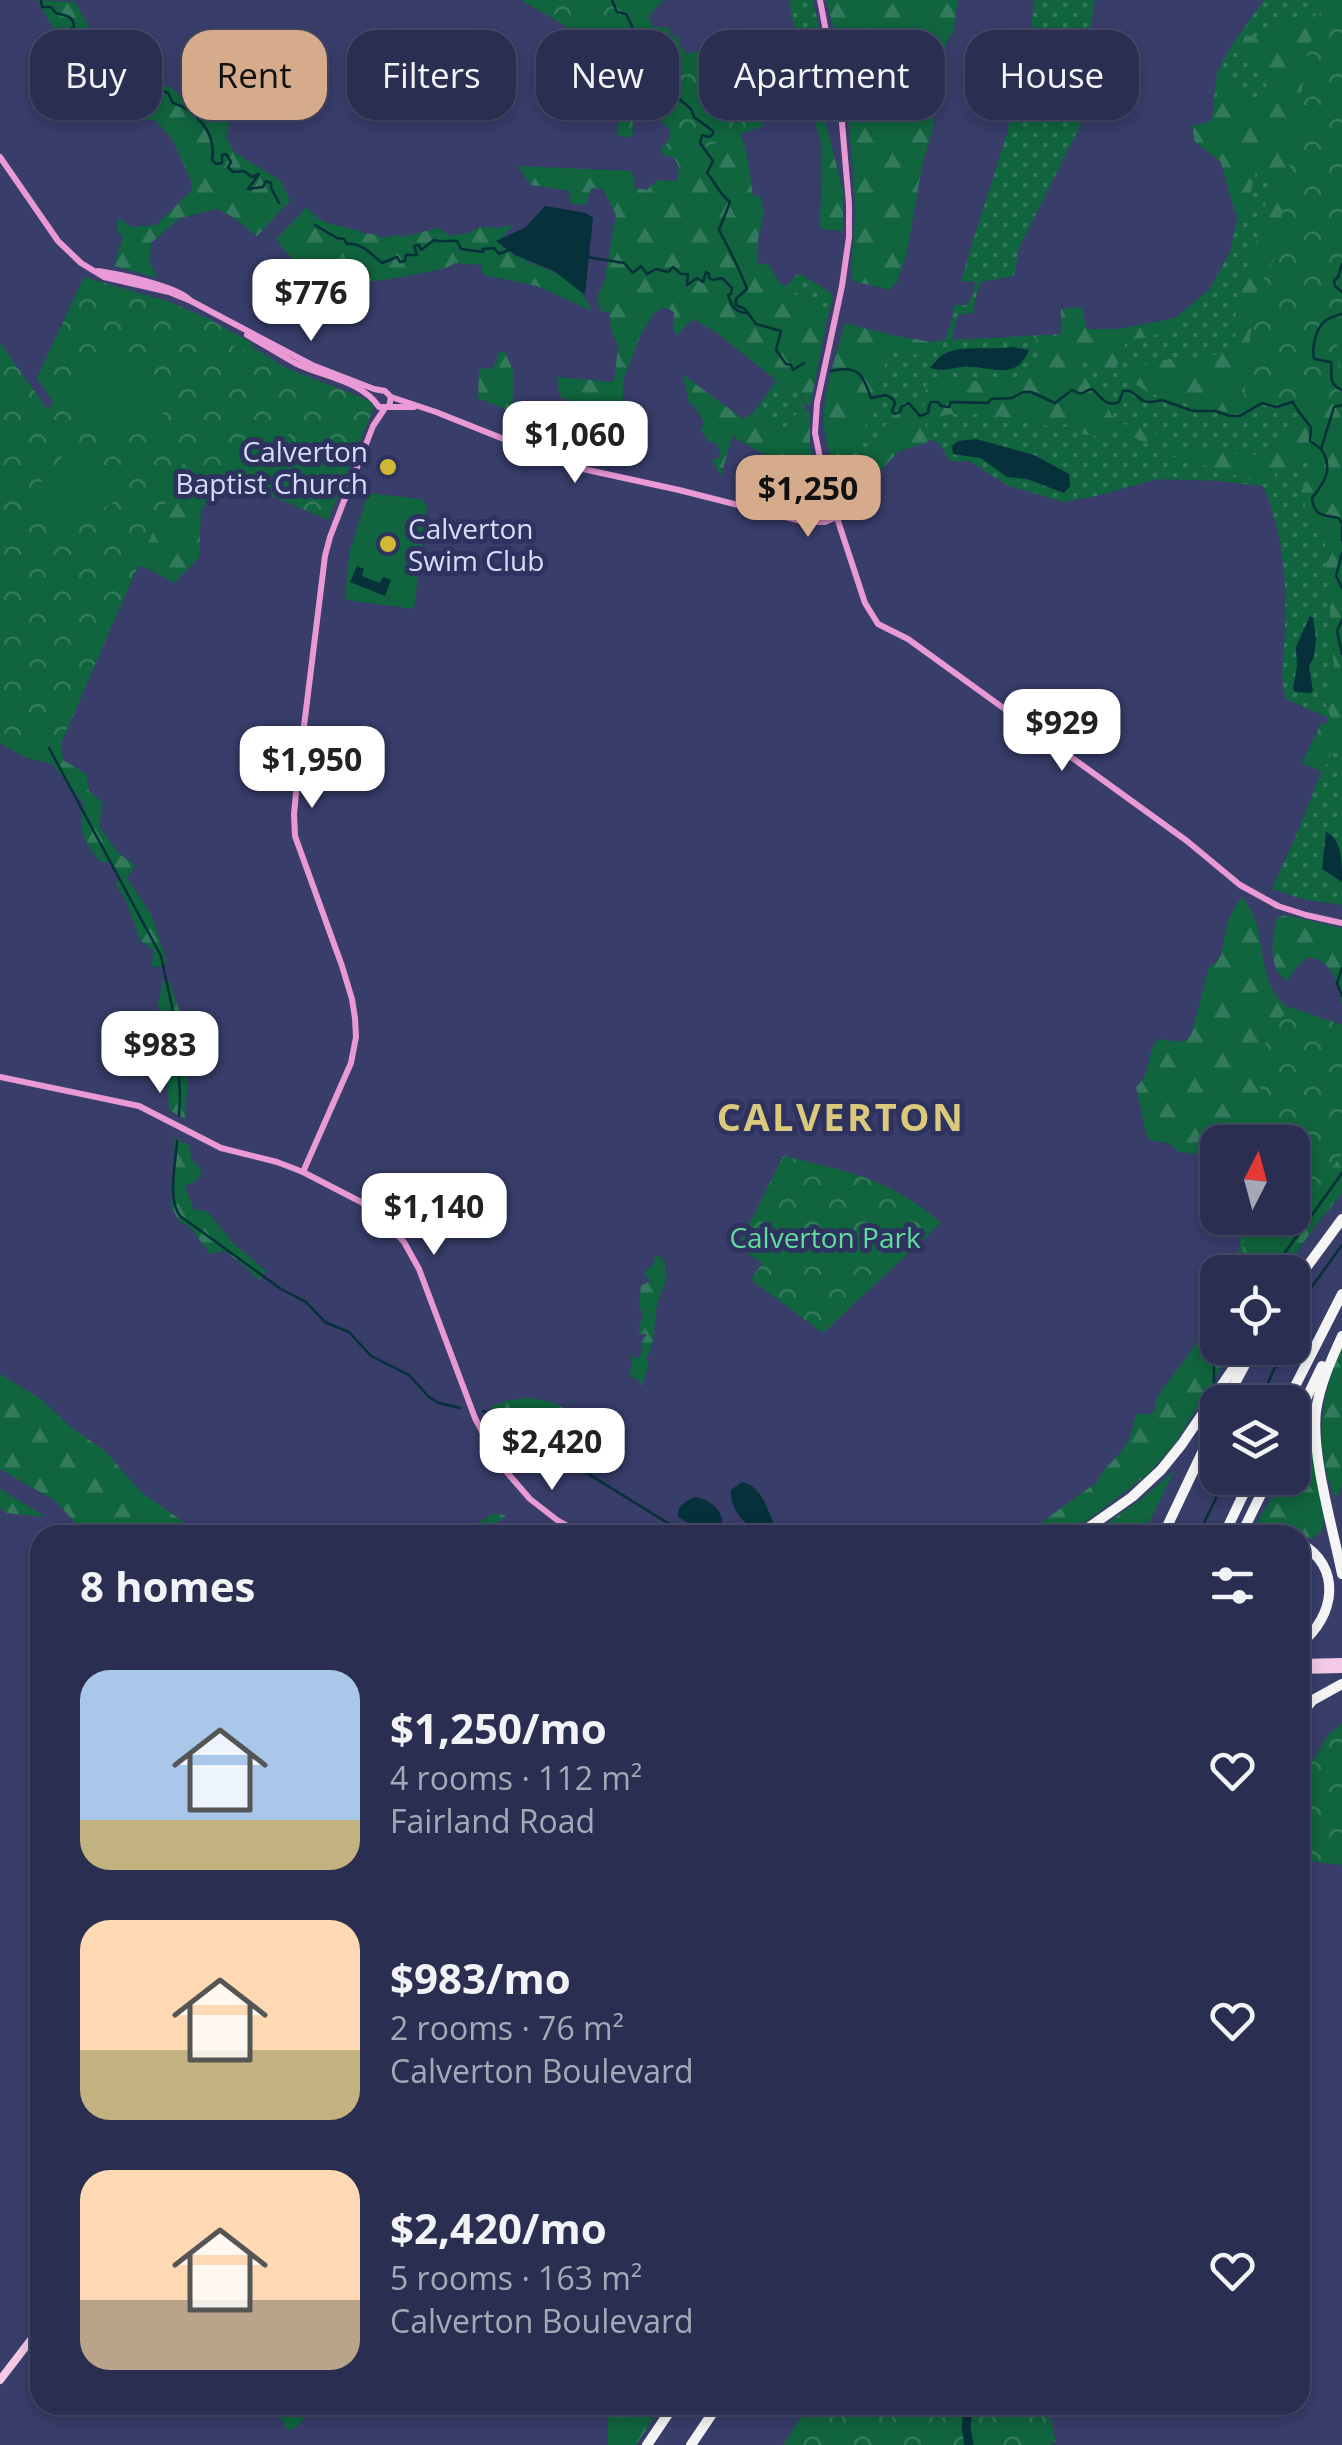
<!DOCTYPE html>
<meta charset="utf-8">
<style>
:root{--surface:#2a2e50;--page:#323657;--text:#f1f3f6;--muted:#a5a8b7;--line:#464a67;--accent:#d6ab8b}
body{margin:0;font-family:"Open Sans",sans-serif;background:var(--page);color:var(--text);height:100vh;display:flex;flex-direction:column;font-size:38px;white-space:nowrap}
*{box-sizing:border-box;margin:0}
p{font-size:32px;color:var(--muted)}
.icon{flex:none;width:55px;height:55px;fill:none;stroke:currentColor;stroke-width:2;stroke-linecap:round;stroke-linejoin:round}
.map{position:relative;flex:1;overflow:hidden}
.sheet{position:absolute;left:30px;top:1525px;width:1280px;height:890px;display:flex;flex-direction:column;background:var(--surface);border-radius:30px;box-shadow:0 5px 15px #0003,0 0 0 2px var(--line)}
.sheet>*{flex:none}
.guide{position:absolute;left:30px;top:30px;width:1282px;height:90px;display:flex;gap:20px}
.needle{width:65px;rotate:6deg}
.controls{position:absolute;left:1200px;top:1125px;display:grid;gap:20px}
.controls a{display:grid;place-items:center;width:110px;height:110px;border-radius:20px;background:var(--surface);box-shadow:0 5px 15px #0003,0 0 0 2px var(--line);font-size:50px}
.price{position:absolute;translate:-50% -85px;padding:0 22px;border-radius:20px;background:#fff;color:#222;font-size:32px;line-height:65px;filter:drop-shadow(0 2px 5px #0008)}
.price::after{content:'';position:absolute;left:50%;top:60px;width:30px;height:22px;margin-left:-15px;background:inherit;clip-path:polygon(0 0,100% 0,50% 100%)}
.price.current{background:var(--accent);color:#111}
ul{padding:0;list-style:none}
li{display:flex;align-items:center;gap:30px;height:250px;padding:0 50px}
li span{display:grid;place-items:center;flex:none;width:280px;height:200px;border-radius:30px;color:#555}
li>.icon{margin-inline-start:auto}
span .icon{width:120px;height:120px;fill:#fffc;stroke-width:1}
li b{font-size:42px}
h2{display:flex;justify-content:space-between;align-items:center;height:120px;padding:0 50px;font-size:42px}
.tag{padding:0 35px;border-radius:30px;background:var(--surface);box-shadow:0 5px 15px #0003,0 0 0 2px var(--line);font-size:35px;line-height:90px}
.tag.current{background:var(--accent);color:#111}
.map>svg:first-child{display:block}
.grass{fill:url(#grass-dots)}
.forest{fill:url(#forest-firs)}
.park{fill:url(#park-crowns)}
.pitch{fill:#10643e}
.water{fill:#06303a}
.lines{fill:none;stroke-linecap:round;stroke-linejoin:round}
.stream{stroke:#06303a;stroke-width:2.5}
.river{stroke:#06303a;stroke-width:9}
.secondary{stroke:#e999d3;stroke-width:6}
.primary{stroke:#f3c9e6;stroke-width:8}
.highway{stroke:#f5f5f5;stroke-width:10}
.poi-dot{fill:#d1b736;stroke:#2e325e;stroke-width:4}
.labels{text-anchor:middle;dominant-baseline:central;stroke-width:10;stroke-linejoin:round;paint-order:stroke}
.poi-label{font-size:28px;fill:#d7dcf8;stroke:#2e325e;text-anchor:end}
.park-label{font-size:28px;fill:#61dd9b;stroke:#2e325e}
.district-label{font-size:38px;font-weight:bold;letter-spacing:2.5px;fill:#dbca7c;stroke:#2e325e}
</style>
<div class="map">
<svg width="1342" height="2445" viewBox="0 0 1342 2445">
<defs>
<pattern id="grass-dots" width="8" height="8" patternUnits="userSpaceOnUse" patternTransform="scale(2.5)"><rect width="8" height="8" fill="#10643e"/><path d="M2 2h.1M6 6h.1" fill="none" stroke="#327a5b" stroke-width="1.8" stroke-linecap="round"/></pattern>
<pattern id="forest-firs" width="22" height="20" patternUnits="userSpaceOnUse" patternTransform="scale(2.5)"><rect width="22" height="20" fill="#10643e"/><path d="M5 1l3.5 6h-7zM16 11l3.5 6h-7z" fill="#327a5b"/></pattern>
<pattern id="park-crowns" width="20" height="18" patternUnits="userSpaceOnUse" patternTransform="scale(2.5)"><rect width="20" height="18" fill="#10643e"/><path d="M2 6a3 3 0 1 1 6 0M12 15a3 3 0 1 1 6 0" fill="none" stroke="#327a5b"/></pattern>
</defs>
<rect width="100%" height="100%" fill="#383d6a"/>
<g class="grass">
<path d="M790,0h23l12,55 -4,4h-7c-15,-15 -24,-38 -24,-59z"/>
<path d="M1034,0h61l-9,52 -5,72 -62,124 -5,28 -34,6c-2,11 -7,20 -7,31l-15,2 -7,25 168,-9 56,-13 34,-28 21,-38 8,-38 -25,-108 4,-33 14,-27 33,-46h60l18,310v595l-40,-6 -30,-10 28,-63 31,-79 -4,-30 -41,-18c-7,-23 -2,-44 -1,-69 2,-50 -2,-97 -22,-144l-45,-5 -60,-2 -62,17 -32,6 -55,-16 -40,-25h-19l-12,-19c-31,-8 -48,9 -68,30 -8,8 -14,17 -24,20l-5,-6 -4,-16 50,-122 58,-8 8,-22 1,-13h13l7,-13 1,-10 -14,-1c26,-93 65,-184 73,-281z"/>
<path d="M799,273c10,8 29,15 34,23l-6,24 -42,-33z"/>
<polygon points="776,381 781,387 800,391 805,410 790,418 787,428 775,431 754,412"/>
</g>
<g class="forest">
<path d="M37,0l38,2 20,36 31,27 28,18 16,4 12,10 17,-10 2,-8 32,-19 1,10 28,13 -2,9c-28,10 -26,18 -34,45l8,15 46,28 10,21 -33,35 -24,-19 -16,-8 -37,9 -29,25 -1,19 7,16 -43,-12 9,-29 -7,-7 3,-12 13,9 24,-2 35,-34 1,-8 -20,-44 -16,-18 -66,-10 1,-17 -21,-16 -23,-37 6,-13z"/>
<path d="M527,0h136l-15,17 -5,16 34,6c7,12 26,45 40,48 12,3 28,-7 38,-11 18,-7 28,-8 43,-20l8,10 22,66 15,59v40l-23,-2 2,-84 -18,-54 -15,-11 -16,-3 -14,6 -11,11 -14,7 -2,7 15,46 6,42h7l4,16 -6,27v26l10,-2 10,18 49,39 -17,86 -5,-1 -5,-14 -19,-4 -9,-10 -55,-44 -24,-14 -16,16 -4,-5 1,-18 -9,-5 -12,7 -12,20 -18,46v41l-12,11 -31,-13 -10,-18 -11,-5 -1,-19 56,5 4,-35 -7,-18 -2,-16 -9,-3 -3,-13 7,-15 12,-67 -13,-26 -12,-1 -5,17 -16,-2v-12l-39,-6 -14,-19 115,5 3,17 12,2 10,-10 20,1 2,-14 -13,-24 4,-4 1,-9 -21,-20 -16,-2 -2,29 -14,-1c2,-87 -27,-91 -91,-136z"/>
<path d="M826,0h132l-5,32 -6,9 -12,56 -1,26 -12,43 -15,87 -10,29 -7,8 -37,-9c-5,-23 4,-53 2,-78 -4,-68 -10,-138 -29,-203z"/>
<path d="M1320,0h22v749l-17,-47 9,-33 -10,-138 -18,-23 -5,-16 12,-23 -8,-8 -31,10 3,14 -13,-1 -118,-37 109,8 36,-24 9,-11 -2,-12 -36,-3 -27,9 -86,-21 -27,-18 4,-7 48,-10 20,5 42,-17 -1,-27 9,-42 11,-29 16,-68 -15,-9 -9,35 -12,8 -14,-52 -26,-20 -3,-16 19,-5 12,-48 16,10 6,19 16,2 7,-13 -5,-19 -11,-7 -10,-20 3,-10 22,4c14,-19 24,-20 47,-19z"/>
<path d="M307,207c15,19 25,16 45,22 10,3 15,6 25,5l3,4 19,-3 4,2 35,-9 13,8 18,-3 11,-6 16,1 18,-3 -17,17c6,5 13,11 20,14 32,17 59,17 75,55l-55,-25 -54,-11 -2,-10 -26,-2 -9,5c-62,12 -126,34 -170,-29z"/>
<path d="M1082,307l4,22h33l56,-11v9l-26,10 -22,3 -12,31 -42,-15 -3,5c9,11 24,17 31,27 7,8 5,22 13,30 12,13 34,2 50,24l-23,-1 -19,-10 -24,5 -17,-2 -10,-9 -17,-2 -9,3 -9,-8c-28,3 -56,-7 -85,-4 -8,1 -16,5 -24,6l-2,6 8,8 -7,9 -27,8 -25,26h-14l-3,-11 43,-61 16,4 8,-1 2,-23 47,-4 40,2 13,-8 10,-10 4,-13 -5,-14 23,-2 3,-5v-22z"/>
<path d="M845,323l51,13 36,6 7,5 -14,9 -38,-7 -7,56 -23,33 -13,30 -3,18c-7,-20 -15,-40 -17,-61 -2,-31 13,-72 21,-102z"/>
<path d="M223,328l64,41 -45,112 -26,3 -15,27 -2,46c-7,9 -17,16 -24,26l-32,-17 -13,2 -4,24 -65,152 2,16 23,14 3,17 14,12 -4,23 19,27 17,12 -8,13 24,36 16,48 -4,4 -11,1 1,-17 -13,-10 -15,-42 -9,-12 2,-12 -9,-12h-9c-17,-24 -23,-28 -16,-58l-32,-40 -28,-7 -24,-14v-174z"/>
<polygon points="499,352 505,352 514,373 512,412 478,398 479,368 493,369"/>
<path d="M682,374l61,45 11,-7 21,19 11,-3 4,-10 15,-8 5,1v34l6,26 -4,1c-14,-16 -22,-13 -41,-7l-6,-10 -33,-19 -11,40 -9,-16 9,-3 -5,-14 -7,-1 -8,-12 3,-8 -9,-15 -6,-4z"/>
<path d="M1242,897c29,31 10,87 48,112 14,9 36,11 52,16v168l-29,36 -30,43h-48l9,-54h48v-76h-74l-1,13 -5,1 -33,-4 -11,-9 -18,-3 -4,-7 -10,-46c16,-12 9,-33 22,-48 12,0 25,8 33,-4l18,-68c16,-8 13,-22 17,-38 3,-11 8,-23 16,-32z"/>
<path d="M1285,915l57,13v78c-4,-23 -8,-45 -34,-49l-10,8 -11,16c-20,-12 -15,-43 -10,-63z"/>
<path d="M163,981l7,1c4,15 12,34 15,47 5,29 2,61 0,90l-16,-9 -2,-37 -9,-68z"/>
<polygon points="174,1138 189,1145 192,1160 202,1171 196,1181 185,1186 194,1210 207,1211 234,1244 266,1271 259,1280 242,1264 224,1251 210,1254 190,1227 179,1221 172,1208 175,1160"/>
<path d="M659,1256l5,4c0,5 2,10 2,15 0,11 -7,20 -9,30 -4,18 0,39 -11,53l3,8 -8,20 -4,-8 -7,-1 2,-22 5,4 3,-2 3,-18 3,-3 -1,-3 -5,2 -2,-7 5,-11 -4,-12 2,-19 9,-5 -6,-9 10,-8 1,-7z"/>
<path d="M1217,1315l1,33h16l-60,97 -26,29 -80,61h-44l73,-53c7,-16 24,-26 32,-43 4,-8 4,-18 8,-25h13l5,-4v-8l7,-12z"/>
<path d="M1342,1348v137l-6,13c-23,-42 -16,-109 6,-150z"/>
<polygon points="0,1374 42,1400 73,1429 104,1450 141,1492 202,1535 87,1535 54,1500 0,1469"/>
<polygon points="531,1398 552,1402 566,1409 566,1430 581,1451 579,1461 490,1407 509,1400"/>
<polygon points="1301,1438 1309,1440 1311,1443 1324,1517 1322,1531 1312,1539 1287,1531 1258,1532 1256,1528 1259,1518 1269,1503 1280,1478 1292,1478 1292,1448"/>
<polygon points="1175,1470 1143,1535 1091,1535 1141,1499"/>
<polygon points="0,1489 46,1517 7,1513 0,1508"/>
<polygon points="493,1514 506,1515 484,1535 458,1535"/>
<polygon points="608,2405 662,2405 636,2445 608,2445"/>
</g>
<g class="park">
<path d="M521,0h99l18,24 9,-8 6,11h15l3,8 8,2 4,19 14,-5 14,41 35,-11 -19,24 9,13 23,-1 4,9 -89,32 -12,-4v-8l9,-4c1,-18 -13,-21 -21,-33l-16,-1 -2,29h-11c4,-83 -37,-100 -100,-137z"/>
<polygon points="1324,0 1342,0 1342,310 1335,318 1341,403 1296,407 1244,397 1255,295 1275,258 1308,50"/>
<polygon points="84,277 170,302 207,318 256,345 236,343 234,347 370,401 374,407 328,520 185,459 55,755 0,732 0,343 48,410 53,402 37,378"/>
<polygon points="1321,723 1342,727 1323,772 1302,763"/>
<polygon points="1290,1007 1342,1025 1342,1154 1258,1272 1240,1272 1246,1218 1292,1218 1292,1142 1254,1142 1266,1037"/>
<path d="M783,1156c64,15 107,22 158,67l-118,110 -72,-53 11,-17 -24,-16z"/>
<polygon points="1342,1723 1342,1865 1300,1860 1300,1782 1328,1735"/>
<polygon points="809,2405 1047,2405 1056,2441 1050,2445 783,2445"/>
</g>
<g class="pitch">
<polygon points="109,346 170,385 165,411 142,433 108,439 69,409"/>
<polygon points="287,434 305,452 300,488 294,498 244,478 249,454 264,437"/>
<polygon points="78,444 125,489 113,503 85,517 47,517 23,504 72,445"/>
<polygon points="368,493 421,499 427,506 414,609 345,600 349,554"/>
<path d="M277,2405h29c1,15 -5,20 -18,26l-14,-24z"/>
</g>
<g class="water">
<polygon points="545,206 586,213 593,218 585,295 554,271 515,255 496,241 526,227"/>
<path d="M1012,347l17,3c-14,34 -40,14 -66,17 -14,1 -20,5 -33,1 1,-2 11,-12 12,-13 20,-11 49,-4 70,-8z"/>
<polygon points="976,439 1034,455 1069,474 1070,486 1064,493 1027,479 1007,477 981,458 953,454 952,446 958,441"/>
<polygon points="357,566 364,569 362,576 380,583 383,577 391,580 385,596 350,582"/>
<polygon points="1310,616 1313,618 1316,639 1314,657 1309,666 1313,691 1310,693 1295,692 1293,688 1297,666 1296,647"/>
<path d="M1326,832c16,7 16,31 16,50l-20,-13z"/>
<path d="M742,1482c19,4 24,24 31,40l-5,10c-21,-1 -39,-22 -37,-42z"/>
<path d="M695,1497c16,3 29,13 27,30l-6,8h-8l-30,-18c-2,-11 8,-16 17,-20z"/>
</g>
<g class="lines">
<g class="stream">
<path d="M41,0l1,7h9l5,6c9,2 17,3 18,13l-4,4 6,8 1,9 11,5 9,12 8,-8 5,4 -5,15c6,1 10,-2 16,0 7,1 13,3 21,4l15,14 4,-3 7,3 5,10c24,7 44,32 39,57l4,4 6,-1v-8l4,-1 5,8 -3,5 5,5 11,-1 8,6 7,-3 -11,15 15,-2 3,-6 5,2v5l8,15"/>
<path d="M612,0l5,12 9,2 6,12 -2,7 -6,4v3l14,14 10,-6 4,2 23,23 5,9 -4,14 15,13 3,8 19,14v3l-4,3 -7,-2 -2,8 13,18 -6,12c9,10 12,21 23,29l-11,28c10,19 21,39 28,59l-11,10v6l9,4 11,15 25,7 -5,19 10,14 5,1 2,5 11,-7"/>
<path d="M315,225l22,13 7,1 3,5c14,-2 24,10 35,19l15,-6 3,5 5,-1 1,-6h11l-3,-9 5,-1 2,5 13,-10c8,3 14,0 23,1l4,8 22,3v-3l11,-1 5,6 12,-5"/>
<path d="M587,257l37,6 9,10 8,-7 6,8 9,-5 12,3 5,-5 8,7h7l-1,11 10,-7 6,4 3,-10 3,2v4l4,2 9,-2 10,10 -1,6 -3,1c4,11 6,17 19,18"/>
<polyline points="1342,264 1338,277 1334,281 1335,286 1342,292"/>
<path d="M1342,314c-5,2 -11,3 -16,6 -11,9 -14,27 -12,39l17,3c2,13 -4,22 11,28"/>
<path d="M831,371c27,-6 31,2 40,27l15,-3 7,4 2,4 -3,8 3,3 6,-3v-4l8,-4 11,13 8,-3 1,-7 2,-4h7l3,4 8,1 2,-5 37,1 3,-4 21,-1 11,-6h8l24,11 17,-13c14,7 10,1 20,-1 9,7 13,19 27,13l4,-11c19,-2 10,17 39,9l31,11h22l15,5h10l22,-13 14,4 17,-5c5,11 12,16 18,26l-1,13 11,8"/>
<path d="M1342,405l-8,2 -13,42c13,19 4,33 -9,49 2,19 12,17 27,20l3,6"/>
<polyline points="1342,527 1342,540"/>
<polyline points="1342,553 1336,576 1342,588"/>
<polyline points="1342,620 1337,631 1342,654"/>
<polyline points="49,748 161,956 176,1025 180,1097 179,1116"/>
<polyline points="1342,968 1337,983 1342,996"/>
<path d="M177,1141c-1,22 -10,57 3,75l101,73 25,13 19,20 24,10 22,24 38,19 20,22 10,6 21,5"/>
<polyline points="1271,1272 1342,1173"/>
<polyline points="1292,1326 1311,1288 1342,1245"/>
<polyline points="1214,1382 1214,1364 1223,1348"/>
<polyline points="1260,1402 1275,1367 1283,1359 1288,1359"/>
<polyline points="483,1411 490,1413 687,1535"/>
<polyline points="722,1527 728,1535"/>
<polyline points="1198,1535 1226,1478"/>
</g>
<polyline class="river" points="969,2405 966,2427 969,2445"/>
<g class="secondary">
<polyline points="820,0 841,111 849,204 849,237 842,286 817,403 815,433 821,463 840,527 865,603 878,624 908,639 1187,841 1240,885 1278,906 1306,915 1342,923"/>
<polyline points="0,157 58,241 81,263 104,277 169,292 191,301 312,365 374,389 385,391 391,397 436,412 574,467 679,490 805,522 825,522 837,517"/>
<path d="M98,271c21,3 78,15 92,29"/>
<path d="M247,335c16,9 32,19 48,28 28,14 66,17 84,44h10l2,-10"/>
<polyline points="389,407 414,407"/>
<polyline points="0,1077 139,1106 221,1148 277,1162 303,1172 361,1202 378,1214 404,1242 419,1269 475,1418 498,1462 530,1499 557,1520 583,1535"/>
<polyline points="303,1172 351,1063 356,1037 355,1018 352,999 342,966 295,836 294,814 297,783 325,556 330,537 373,426 385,408"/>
</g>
<g class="primary">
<polyline points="1300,1663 1342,1662"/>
<polyline points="1300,1670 1342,1669"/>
<polyline points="0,2380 40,2328"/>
</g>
<g class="highway">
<polyline points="1292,1287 1342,1219"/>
<path d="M1342,1336c-11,24 -22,48 -26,75 -5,45 17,117 26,163"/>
<polyline points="1225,1402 1254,1348"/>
<polyline points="1287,1402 1342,1294"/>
<polyline points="1292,1428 1322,1366"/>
<polyline points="1078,1535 1132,1497 1161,1470 1182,1444 1247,1348"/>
<polyline points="1163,1535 1218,1419"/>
<polyline points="1224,1535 1251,1478"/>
<polyline points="1241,1535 1269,1478"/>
<path d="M1300,1543c42,23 36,73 0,101"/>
<polyline points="1300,1715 1313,1700 1342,1684"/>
<polyline points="647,2445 674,2405"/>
<polyline points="691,2445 718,2405"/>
</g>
</g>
<g class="poi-dot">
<circle cx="388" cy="467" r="10"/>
<circle cx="388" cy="544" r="10"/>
</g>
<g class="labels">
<g class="poi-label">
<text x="368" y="451">Calverton<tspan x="368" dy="32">Baptist Church</tspan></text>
<text x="408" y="528" text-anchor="start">Calverton<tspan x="408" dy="32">Swim Club</tspan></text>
</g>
<g class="park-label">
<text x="825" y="1237">Calverton Park</text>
</g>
<g class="district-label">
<text x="841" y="1116">CALVERTON</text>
</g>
</g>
</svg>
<div class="controls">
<a><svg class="needle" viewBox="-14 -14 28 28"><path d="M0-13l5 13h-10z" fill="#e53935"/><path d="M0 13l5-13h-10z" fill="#a5a8b7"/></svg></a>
<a><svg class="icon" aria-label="locate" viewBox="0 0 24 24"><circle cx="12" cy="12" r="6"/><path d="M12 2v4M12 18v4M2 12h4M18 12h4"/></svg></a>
<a><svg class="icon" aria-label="layers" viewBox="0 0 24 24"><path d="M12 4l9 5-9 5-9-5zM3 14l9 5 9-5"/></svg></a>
</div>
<b class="price" style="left:311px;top:344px">$776</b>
<b class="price" style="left:575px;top:486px">$1,060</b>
<b class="price current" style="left:808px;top:540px">$1,250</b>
<b class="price" style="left:1062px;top:774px">$929</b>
<b class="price" style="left:312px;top:811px">$1,950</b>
<b class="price" style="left:160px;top:1096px">$983</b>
<b class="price" style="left:434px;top:1258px">$1,140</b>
<b class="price" style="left:552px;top:1493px">$2,420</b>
<div class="guide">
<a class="tag">Buy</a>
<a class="tag current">Rent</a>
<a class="tag">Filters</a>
<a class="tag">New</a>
<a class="tag">Apartment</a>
<a class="tag">House</a>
</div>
<section class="sheet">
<h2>8 homes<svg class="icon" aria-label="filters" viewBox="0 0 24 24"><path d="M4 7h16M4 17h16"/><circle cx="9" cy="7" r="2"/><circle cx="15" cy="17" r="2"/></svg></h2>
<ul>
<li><span style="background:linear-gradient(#a9c7e8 75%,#c2b280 0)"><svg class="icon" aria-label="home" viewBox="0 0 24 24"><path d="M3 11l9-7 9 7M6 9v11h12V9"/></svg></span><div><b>$1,250/mo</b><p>4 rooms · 112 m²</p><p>Fairland Road</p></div><svg class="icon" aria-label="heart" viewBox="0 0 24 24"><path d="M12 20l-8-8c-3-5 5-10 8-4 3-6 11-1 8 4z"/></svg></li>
<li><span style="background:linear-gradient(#ffd9b3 65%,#c2b280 0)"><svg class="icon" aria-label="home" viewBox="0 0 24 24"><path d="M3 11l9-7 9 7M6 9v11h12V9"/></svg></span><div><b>$983/mo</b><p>2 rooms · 76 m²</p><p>Calverton Boulevard</p></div><svg class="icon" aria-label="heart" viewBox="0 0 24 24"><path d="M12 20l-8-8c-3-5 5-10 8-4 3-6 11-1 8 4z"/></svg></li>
<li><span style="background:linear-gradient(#ffd9b3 65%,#b9a48a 0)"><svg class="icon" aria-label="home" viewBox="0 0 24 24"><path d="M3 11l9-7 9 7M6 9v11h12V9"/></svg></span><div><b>$2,420/mo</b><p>5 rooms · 163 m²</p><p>Calverton Boulevard</p></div><svg class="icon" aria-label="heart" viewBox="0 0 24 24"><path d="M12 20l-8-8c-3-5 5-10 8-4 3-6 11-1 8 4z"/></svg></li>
</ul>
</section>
</div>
